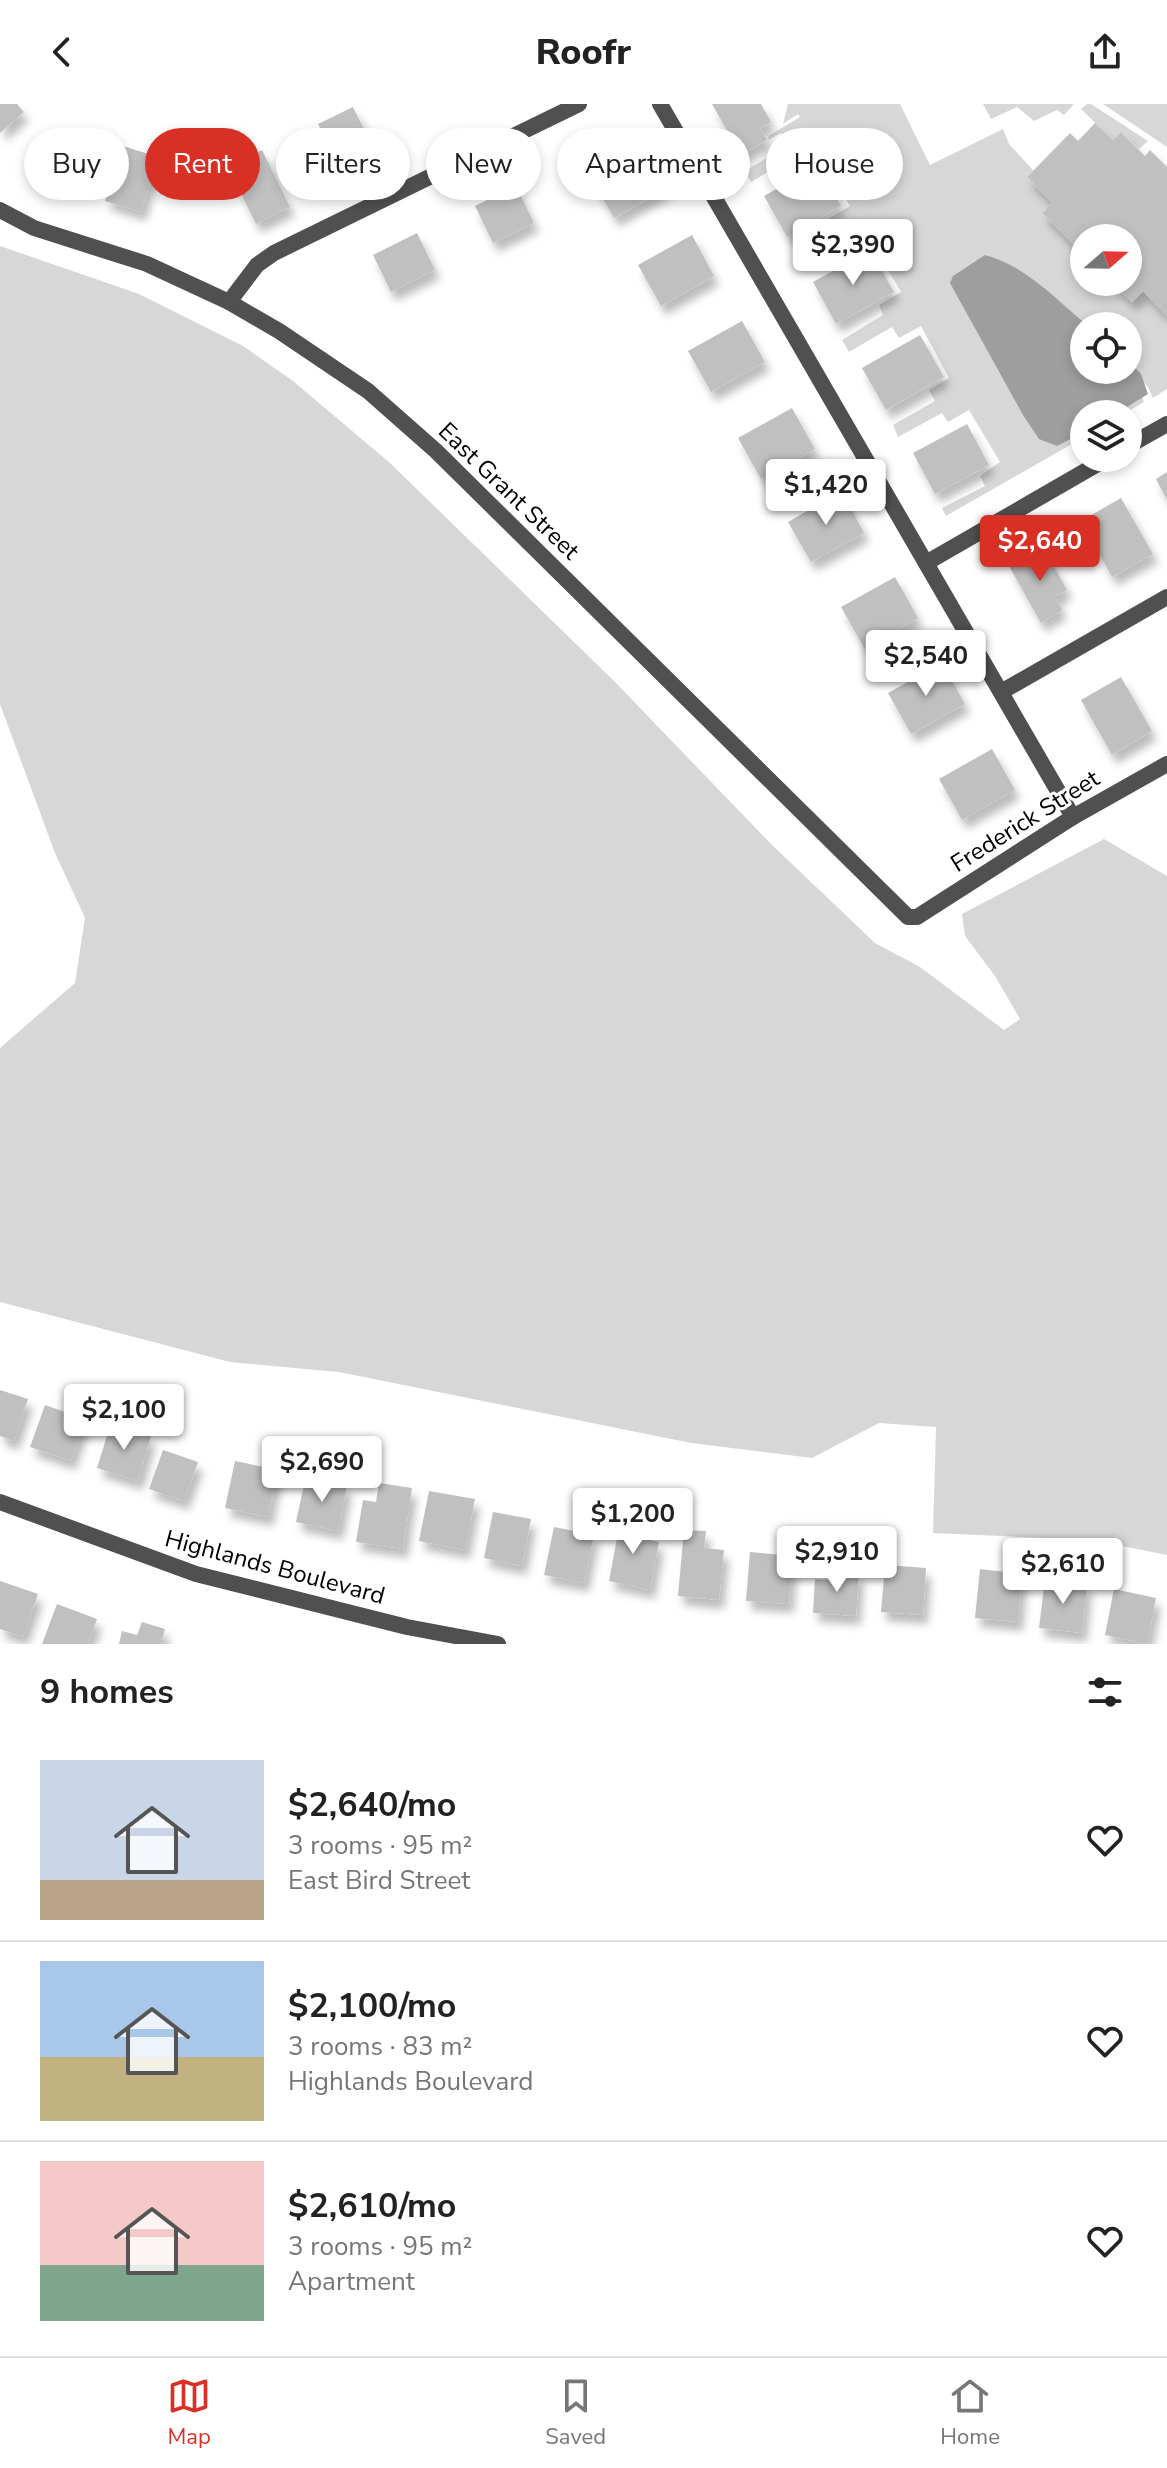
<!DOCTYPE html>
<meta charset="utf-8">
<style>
:root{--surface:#fff;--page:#f6f6f6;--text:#222;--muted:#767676;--line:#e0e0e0;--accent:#d93025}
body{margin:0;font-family:"Nunito Sans",sans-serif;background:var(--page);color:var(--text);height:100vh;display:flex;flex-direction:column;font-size:30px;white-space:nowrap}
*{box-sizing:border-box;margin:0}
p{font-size:26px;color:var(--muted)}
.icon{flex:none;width:44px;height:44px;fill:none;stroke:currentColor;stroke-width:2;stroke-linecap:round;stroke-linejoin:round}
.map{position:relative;height:1540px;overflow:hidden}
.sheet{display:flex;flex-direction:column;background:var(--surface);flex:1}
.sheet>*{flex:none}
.banner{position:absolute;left:24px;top:24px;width:1120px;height:72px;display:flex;gap:16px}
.needle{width:52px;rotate:70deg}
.controls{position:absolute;left:1070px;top:120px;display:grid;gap:16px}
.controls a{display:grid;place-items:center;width:72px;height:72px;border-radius:50%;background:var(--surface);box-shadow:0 4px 12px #0003;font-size:40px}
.price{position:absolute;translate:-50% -68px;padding:0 18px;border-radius:8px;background:#fff;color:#222;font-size:26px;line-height:52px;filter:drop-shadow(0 2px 4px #0008)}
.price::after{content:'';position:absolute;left:50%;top:48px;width:24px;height:18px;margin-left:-12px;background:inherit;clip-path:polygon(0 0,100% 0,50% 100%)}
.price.selected{background:var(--accent);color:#fff}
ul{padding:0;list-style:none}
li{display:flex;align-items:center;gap:24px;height:200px;padding:0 40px}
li+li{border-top:2px solid var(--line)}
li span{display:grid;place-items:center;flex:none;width:224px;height:160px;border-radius:0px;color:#555}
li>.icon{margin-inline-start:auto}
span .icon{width:96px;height:96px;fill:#fffc;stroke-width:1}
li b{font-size:34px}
h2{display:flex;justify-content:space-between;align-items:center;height:96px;padding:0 40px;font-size:34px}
.tag{padding:0 28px;border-radius:36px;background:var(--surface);box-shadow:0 4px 12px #0003;font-size:28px;line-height:72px}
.tag.selected{background:var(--accent);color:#fff}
header{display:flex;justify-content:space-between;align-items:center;height:104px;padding:0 40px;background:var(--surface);font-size:36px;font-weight:800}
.tabs{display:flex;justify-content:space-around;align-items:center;height:112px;border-top:2px solid var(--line);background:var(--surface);font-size:22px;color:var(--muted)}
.tabs a{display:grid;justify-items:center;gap:4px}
.tabs .selected{color:var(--accent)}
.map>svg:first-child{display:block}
.green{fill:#d7d7d7}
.water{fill:#9e9e9e}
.building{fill:#c0c0c0;filter:url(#shadow)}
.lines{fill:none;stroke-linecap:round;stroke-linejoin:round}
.service{stroke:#505050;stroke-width:16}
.minor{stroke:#505050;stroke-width:16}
.labels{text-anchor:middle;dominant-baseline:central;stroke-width:6;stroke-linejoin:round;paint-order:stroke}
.street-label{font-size:24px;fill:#000;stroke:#fff}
</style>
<header><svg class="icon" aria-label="back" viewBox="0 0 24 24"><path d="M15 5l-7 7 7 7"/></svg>Roofr<svg class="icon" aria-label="share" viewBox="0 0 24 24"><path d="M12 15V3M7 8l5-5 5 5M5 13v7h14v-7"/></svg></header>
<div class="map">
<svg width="1167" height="1540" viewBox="0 0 1167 1540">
<defs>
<filter id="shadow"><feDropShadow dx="5" dy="9" stdDeviation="4" flood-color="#0004"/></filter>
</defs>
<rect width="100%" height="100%" fill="#fff"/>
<g class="green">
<polygon points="788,0 900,0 930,61 1003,25 1009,40 1033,66 1027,73 1052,99 1042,109 1084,151 1084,178 1111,178 1132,198 1143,187 1167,212 1167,285 1153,294 1148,283 1128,263 1128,222 1084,222 1084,266 1140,287 1144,298 1124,310 1084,310 1084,333 946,412 942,404 985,382 980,372 1000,358 969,306 948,318 942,309 898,333 893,321 935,297 929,286 949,274 921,222 899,234 892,223 849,248 842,236 883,211 879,201 901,188 870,136 844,150 839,140 799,163 793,150 833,125 830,114 850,102 819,50 799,61 795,52 751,78 745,67 788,41 781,29 769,36 768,32 800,13 798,10 783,20"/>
<polygon points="983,0 1074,0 1064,11 1057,6 1034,17 1017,3 991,15"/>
<polygon points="1087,0 1091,0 1148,37 1139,45 1121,28 1113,36 1081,5"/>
<polygon points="1103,0 1167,0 1167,43"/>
<polygon points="0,142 139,190 243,242 293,277 390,359 615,578 770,739 875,839 920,863 1004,926 1020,915 995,872 965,832 962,810 1104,735 1167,772 1167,1451 1092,1436 933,1429 936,1323 879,1319 812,1354 691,1339 339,1268 230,1258 0,1198 0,944 75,879 85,814 55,749 0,600"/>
</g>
<path class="water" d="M985,151c41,11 71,44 103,71h-4v44h44v-10l13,14 7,20 -32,20h-32v18l-27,14 -18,-7 -16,-24 -73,-132 3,-7z"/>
<g class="building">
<polygon points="0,0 17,0 24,8 0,29"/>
<polygon points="712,0 761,0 771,18 760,24 767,36 741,51"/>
<polygon points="353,3 381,60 346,77 318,20"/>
<polygon points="1095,19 1113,36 1121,28 1145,52 1150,46 1167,63 1167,212 1143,187 1132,198 1111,178 1128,178 1128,134 1084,134 1084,151 1042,109 1052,99 1027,73 1070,29 1078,37"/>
<polygon points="123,42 158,53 141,108 105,97"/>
<polygon points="645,43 668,84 614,114 591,74"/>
<polygon points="262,46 290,103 256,120 228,63"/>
<polygon points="818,61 841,102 787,133 764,92"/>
<polygon points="516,82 534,119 493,139 475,102"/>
<polygon points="417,129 435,166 391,188 373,151"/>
<polygon points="692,131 714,172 661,202 638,161"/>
<polygon points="870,146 894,188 836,220 813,178"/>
<polygon points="742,217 765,258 711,288 688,247"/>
<polygon points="920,231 944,273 886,306 862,264"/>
<polygon points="792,304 815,345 761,375 738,334"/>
<polygon points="967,320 989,361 935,390 913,349"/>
<polygon points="1167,368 1167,396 1156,375"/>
<polygon points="842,387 864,429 811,458 788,418"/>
<polygon points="1121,394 1153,450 1112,473 1081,417"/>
<polygon points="1043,443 1067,486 1055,493 1062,506 1041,519 1009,462"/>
<polygon points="895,473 918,514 864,544 841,503"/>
<polygon points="942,559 965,600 911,630 888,589"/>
<polygon points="1121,573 1152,627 1112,651 1081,596"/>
<polygon points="992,645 1015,686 962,716 939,675"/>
<polygon points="0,1286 28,1295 14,1337 0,1332"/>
<polygon points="45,1301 85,1315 71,1357 30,1343"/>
<polygon points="111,1319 151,1332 138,1377 97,1364"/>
<polygon points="163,1346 198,1358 184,1397 149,1385"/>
<polygon points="235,1357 278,1366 268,1413 225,1404"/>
<polygon points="306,1372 347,1381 338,1427 296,1418"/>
<polygon points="379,1379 412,1384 403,1445 356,1438 363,1396 376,1398"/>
<polygon points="429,1387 475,1395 465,1446 419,1437"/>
<polygon points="493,1408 531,1415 522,1462 484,1454"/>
<polygon points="621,1413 642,1417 640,1434 659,1438 650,1486 609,1477"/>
<polygon points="554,1423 594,1431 584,1479 544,1471"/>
<polygon points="684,1426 706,1427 704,1444 724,1446 719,1496 678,1492"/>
<polygon points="750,1448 792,1452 789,1500 746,1497"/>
<polygon points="885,1461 926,1464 923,1511 881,1508"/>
<polygon points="980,1465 1022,1470 1018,1518 975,1514"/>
<polygon points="829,1466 859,1468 856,1512 813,1509 815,1475 828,1476"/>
<polygon points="1045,1475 1087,1480 1082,1529 1039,1524"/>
<polygon points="0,1477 38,1490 23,1533 0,1525"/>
<polygon points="1114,1485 1156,1494 1147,1540 1105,1531"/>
<polygon points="57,1500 97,1515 88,1540 42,1540"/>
<polygon points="142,1518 165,1525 161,1540 119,1540 122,1527 137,1531"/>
</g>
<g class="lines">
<polyline class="service" points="1001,588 1167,493"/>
<g class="minor">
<polyline points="660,0 1073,713"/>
<polyline points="0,106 34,124 147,160 229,198 279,227 368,287 436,347 908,813 917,813 1073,713 1167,660"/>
<polyline points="229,198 257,161 274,149 579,0"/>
<polyline points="1128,342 1167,320"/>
<polyline points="926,459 1108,354"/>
<polyline points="0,1398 196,1470 407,1523 498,1540"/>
</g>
</g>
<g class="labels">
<g class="street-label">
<text transform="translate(509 387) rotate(44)">East Grant Street</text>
<text transform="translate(1025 717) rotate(-32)">Frederick Street</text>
<text transform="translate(275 1463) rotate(15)">Highlands Boulevard</text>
</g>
</g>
</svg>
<div class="controls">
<a><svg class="needle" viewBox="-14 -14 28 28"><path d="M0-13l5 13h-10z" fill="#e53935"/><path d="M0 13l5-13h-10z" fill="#767676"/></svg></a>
<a><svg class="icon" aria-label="locate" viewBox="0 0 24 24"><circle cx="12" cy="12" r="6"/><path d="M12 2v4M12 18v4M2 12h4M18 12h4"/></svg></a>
<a><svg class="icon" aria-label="layers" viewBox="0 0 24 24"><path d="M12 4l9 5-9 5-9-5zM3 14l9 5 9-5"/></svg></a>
</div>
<b class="price" style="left:853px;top:183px">$2,390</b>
<b class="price" style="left:826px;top:423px">$1,420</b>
<b class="price selected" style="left:1040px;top:479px">$2,640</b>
<b class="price" style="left:926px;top:594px">$2,540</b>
<b class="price" style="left:124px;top:1348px">$2,100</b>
<b class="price" style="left:322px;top:1400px">$2,690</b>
<b class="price" style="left:633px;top:1452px">$1,200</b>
<b class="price" style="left:837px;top:1490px">$2,910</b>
<b class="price" style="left:1063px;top:1502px">$2,610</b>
<div class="banner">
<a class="tag">Buy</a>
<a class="tag selected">Rent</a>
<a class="tag">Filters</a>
<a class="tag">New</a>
<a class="tag">Apartment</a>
<a class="tag">House</a>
</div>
</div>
<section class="sheet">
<h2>9 homes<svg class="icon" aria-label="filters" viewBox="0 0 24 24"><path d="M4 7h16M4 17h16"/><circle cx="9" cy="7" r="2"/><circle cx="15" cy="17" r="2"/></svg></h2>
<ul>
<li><span style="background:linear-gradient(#c9d6e8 75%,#b9a48a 0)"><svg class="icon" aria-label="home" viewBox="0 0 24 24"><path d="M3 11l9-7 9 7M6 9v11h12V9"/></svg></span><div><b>$2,640/mo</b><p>3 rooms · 95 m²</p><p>East Bird Street</p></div><svg class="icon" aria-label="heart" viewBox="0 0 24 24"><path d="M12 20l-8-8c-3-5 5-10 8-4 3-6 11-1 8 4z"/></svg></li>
<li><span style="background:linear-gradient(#a9c7e8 60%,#c2b280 0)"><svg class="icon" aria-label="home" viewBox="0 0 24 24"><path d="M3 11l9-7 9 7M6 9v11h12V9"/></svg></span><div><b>$2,100/mo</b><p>3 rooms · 83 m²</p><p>Highlands Boulevard</p></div><svg class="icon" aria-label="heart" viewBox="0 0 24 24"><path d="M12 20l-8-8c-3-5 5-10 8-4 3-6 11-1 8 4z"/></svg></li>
<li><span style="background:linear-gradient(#f6c9c9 65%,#7fa58c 0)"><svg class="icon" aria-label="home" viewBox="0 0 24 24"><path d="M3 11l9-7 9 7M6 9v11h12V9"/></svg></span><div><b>$2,610/mo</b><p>3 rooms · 95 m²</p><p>Apartment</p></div><svg class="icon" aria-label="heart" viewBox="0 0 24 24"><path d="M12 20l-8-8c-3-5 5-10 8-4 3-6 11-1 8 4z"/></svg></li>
</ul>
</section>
<nav class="tabs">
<a class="selected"><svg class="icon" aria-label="map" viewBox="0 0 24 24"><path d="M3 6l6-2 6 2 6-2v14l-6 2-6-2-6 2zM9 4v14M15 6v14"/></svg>Map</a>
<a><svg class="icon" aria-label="saved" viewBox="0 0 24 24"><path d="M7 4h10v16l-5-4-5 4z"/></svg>Saved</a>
<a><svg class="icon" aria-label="home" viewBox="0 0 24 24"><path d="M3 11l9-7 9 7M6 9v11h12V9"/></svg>Home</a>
</nav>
